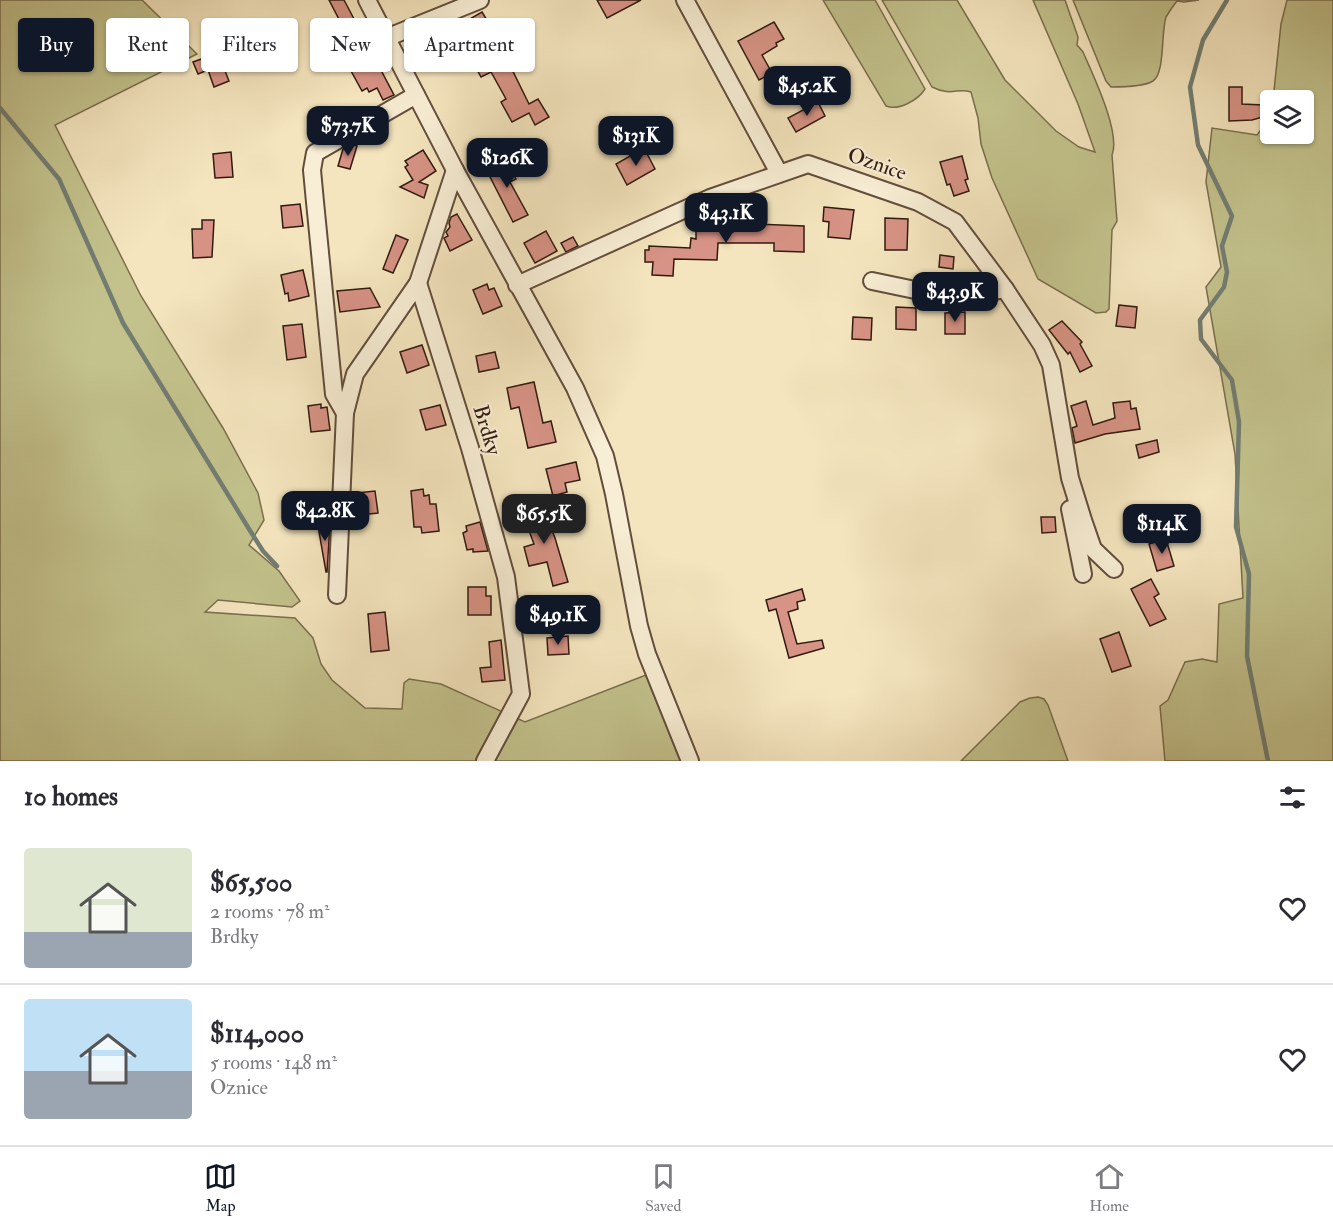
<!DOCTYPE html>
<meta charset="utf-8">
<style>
:root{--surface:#fff;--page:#f7f7f7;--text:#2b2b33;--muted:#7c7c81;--line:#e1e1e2;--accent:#111827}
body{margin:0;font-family:"IM FELL Double Pica",serif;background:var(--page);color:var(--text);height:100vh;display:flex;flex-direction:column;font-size:22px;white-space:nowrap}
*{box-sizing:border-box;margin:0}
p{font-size:20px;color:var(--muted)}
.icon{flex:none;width:33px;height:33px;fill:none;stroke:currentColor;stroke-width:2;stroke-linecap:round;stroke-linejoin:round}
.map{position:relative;height:761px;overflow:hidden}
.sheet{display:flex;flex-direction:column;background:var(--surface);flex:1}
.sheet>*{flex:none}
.top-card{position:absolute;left:18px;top:18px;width:600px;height:54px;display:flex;gap:12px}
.buttons{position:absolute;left:1260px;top:90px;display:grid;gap:12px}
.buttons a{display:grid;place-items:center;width:54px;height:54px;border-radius:6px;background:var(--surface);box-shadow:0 2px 4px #0004;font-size:30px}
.price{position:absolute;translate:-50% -51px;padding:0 14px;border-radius:12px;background:var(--accent);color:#fff;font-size:20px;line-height:39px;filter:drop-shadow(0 2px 3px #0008)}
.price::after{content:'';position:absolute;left:50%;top:36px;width:18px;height:14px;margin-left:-9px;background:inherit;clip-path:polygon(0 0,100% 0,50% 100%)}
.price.active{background:#222;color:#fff}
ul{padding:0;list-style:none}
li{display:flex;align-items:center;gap:18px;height:150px;padding:0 24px}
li+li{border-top:2px solid var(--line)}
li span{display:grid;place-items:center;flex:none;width:168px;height:120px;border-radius:6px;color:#555}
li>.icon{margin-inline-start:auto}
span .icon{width:72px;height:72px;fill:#fffc;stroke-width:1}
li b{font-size:26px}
h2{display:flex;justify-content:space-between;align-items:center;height:72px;padding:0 24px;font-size:26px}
.chip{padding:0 21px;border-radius:6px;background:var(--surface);box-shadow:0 2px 4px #0004;font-size:21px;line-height:54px}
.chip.active{background:var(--accent);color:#fff}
.tab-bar{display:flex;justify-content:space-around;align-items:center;height:84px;border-top:2px solid var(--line);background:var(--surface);font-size:16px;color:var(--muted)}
.tab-bar a{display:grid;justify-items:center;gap:3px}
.tab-bar .active{color:var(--accent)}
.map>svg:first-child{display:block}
.green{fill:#c3c28c;stroke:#7a6e4e;stroke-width:1.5}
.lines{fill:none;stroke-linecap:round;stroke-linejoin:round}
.stream{stroke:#727d72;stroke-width:4.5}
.building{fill:#d79385;stroke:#321a10;stroke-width:1.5}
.minor-casing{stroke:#624d3c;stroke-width:20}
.minor{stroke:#f8eed5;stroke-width:16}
.labels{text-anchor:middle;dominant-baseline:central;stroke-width:4.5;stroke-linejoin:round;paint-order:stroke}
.street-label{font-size:21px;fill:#321a10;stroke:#f8eed5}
</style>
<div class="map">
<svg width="1333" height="761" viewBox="0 0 1333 761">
<rect width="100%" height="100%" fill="#f4e5be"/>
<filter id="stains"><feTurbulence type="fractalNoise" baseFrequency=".00333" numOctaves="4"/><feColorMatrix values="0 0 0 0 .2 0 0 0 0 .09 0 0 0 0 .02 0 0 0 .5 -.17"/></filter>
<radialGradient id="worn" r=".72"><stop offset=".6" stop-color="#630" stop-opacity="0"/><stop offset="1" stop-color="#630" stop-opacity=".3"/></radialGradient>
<g class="green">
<polygon points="0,0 142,0 197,54 55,125 141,296 223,428 258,493 264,520 249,545 279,571 300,601 292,607 218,600 205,612 295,618 313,638 321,664 332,680 365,708 402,709 404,683 409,679 441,684 525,722 646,675 681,761 0,761"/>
<path d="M823,0h52l50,89c-7,11 -26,22 -39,17z"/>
<path d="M882,0h75l48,80 51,51 23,16 16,5 -17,-48 -45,-104h32l13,37 -1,8 6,7c10,23 38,81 29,103l5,66 -5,9 -3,79 -3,3 -10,1 -58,-34 -46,-101 -11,-34 -3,-26 -7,-26c-13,-5 -19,5 -39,-5z"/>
<path d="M1073,0h126l-15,2 -7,-1c-4,5 -8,11 -11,16 -5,15 -1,57 -13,64 -8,5 -31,6 -42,6l-5,-6z"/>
<polygon points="1287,0 1333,0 1333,761 1165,761 1160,706 1168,700 1185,662 1202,659 1217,662 1219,604 1243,598 1235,454 1206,287 1221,267 1206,182 1212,128 1257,135 1270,118 1270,134 1304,134 1304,100 1273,100 1281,24"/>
<polygon points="1038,697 1044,699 1048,705 1068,761 961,761 1020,702 1030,698"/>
</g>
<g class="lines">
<g class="stream">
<polyline points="1227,0 1203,40 1190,87 1198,145 1232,216 1222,246 1227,272 1224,287 1200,320 1201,339 1232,380 1239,422 1236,527 1249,574 1247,656 1268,761"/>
<polyline points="0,108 59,179 123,323 249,529 263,551 277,566"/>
</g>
</g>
<g class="building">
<polygon points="329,0 344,0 394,95 383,100 377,88 369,92 367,88 362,91 345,60 349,58 336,33 344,29"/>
<polygon points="597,0 641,0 607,18"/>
<polygon points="482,12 488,22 474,31 468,20"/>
<polygon points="491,20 502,40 490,47 479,28"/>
<polygon points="774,22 784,39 776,43 777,46 762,55 772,73 759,80 738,41"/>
<polygon points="503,51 529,104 538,99 549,117 535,125 529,113 512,122 501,102 506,99 491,72 481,77 475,66"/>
<polygon points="218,53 229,81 214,87 208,70 198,74 193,62"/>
<polygon points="1229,87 1242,87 1242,104 1263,105 1263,117 1252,120 1229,121"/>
<polygon points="818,102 825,116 796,132 788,118"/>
<polygon points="351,144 357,146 350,169 338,166 343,149"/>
<polygon points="644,148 655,169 627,185 616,164"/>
<polygon points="423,150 436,171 419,182 428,185 424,198 400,187 413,180 405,167 408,165 405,161"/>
<polygon points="231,152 233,177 215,178 213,154"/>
<polygon points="962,156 968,179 965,180 969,191 954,196 950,184 947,185 940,162"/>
<polygon points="505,159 516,179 510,182 528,215 513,222 486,169"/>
<polygon points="300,204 303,226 283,228 281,206"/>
<polygon points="824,207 854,210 850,239 828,237 829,222 823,221"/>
<polygon points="457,214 472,240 450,251 444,238 448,236 446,232 450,227 449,223 451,217"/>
<polygon points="885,218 908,219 907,250 885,250"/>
<polygon points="202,220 214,220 212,257 193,258 192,229 202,229"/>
<polygon points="734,223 804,226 804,252 774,251 774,243 718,243 717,260 674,259 673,276 652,275 653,262 645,262 645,250 649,250 649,246 690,248 691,238 696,239 696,230 733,232"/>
<polygon points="546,231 557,251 535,263 524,243"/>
<polygon points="396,235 408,240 393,273 383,269"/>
<polygon points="573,237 578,246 566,252 561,243"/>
<polygon points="940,255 954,257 953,269 939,267"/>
<polygon points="303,270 309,296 289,301 288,293 285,294 281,275"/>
<polygon points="487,284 489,290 494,288 502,306 483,314 473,290"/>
<polygon points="370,288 380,307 340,312 337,291"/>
<polygon points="1119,305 1137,307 1135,328 1116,326"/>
<polygon points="896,307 916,308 916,330 896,329"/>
<polygon points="965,312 965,334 945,334 945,313"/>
<polygon points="853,317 872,318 871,340 852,339"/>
<polygon points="1062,321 1082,342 1080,344 1092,366 1080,372 1070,352 1068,354 1049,330"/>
<polygon points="302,324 306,357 287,360 283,326"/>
<polygon points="422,345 429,365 407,373 400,352"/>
<polygon points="495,352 499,368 479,372 476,356"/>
<polygon points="534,382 543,423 551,421 556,442 528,448 519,407 511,409 507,388"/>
<polygon points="1086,401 1093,425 1115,418 1113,403 1130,401 1131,409 1136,408 1140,429 1105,434 1075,443 1072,428 1077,426 1071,406"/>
<polygon points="321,404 321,408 327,407 330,430 311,432 308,406"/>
<polygon points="440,405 446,425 426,430 420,410"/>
<polygon points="1157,440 1159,452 1139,458 1136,445"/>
<polygon points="576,462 580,480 565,483 567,492 553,496 546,469"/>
<polygon points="423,489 424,496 429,495 430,504 436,504 439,531 422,533 421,527 414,527 411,491"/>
<polygon points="375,491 378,513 360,515 357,493"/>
<polygon points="542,505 555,538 568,582 553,586 547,562 529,566 524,547 534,544 522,512"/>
<polygon points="1041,517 1055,517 1056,532 1042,533"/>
<polygon points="480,522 488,551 473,552 473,549 467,550 463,533 467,531 466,526"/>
<polygon points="330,524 327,572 326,572 318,526"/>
<polygon points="1166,539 1174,566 1157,571 1149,544"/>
<polygon points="1151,579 1159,594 1154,597 1166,619 1150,626 1131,589"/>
<polygon points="468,587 486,587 486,596 491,596 491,615 468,615"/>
<polygon points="802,589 805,600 797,602 798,609 788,612 797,644 822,640 824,648 789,658 776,609 769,611 766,600"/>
<polygon points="385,612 389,650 371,652 368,614"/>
<polygon points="1119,632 1131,666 1112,672 1100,639"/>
<polygon points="568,636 569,654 548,655 547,638"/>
<polygon points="501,640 505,680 482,682 480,668 491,667 489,642"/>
</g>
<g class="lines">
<defs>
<g id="minor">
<polyline points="367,0 455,170 575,388 605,456 614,494 639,626 647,654 690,761"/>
<polyline points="685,0 779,173"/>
<polyline points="386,38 480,0"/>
<polyline points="872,281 915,290 969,296 1005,289"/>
<polyline points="418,283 470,448 506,577 521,694 485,761"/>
<polyline points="517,285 710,198 808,164 918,202 955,222 1005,289 1042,345 1051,365 1070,478 1083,520 1093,549 1114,569"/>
<polyline points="345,413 334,394 315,202 312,170 315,153 416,95"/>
<polyline points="1070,509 1083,574"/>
<polyline points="337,595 345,413 355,374 418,283 455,170"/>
</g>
</defs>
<use href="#minor" class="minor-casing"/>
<use href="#minor" class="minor"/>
</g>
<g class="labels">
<g class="street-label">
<text transform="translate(877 164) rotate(19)">Oznice</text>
<text transform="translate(487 430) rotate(73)">Brdky</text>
</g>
</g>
<rect width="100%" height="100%" filter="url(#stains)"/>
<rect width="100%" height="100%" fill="url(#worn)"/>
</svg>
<div class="buttons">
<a><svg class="icon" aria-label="layers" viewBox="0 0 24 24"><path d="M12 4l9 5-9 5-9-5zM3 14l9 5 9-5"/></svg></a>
</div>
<b class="price" style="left:807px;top:117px">$45.2K</b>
<b class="price" style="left:348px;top:157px">$73.7K</b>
<b class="price" style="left:636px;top:167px">$131K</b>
<b class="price" style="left:507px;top:189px">$126K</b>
<b class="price" style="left:726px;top:244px">$43.1K</b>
<b class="price" style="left:955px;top:323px">$43.9K</b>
<b class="price" style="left:325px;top:542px">$42.8K</b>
<b class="price active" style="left:544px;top:545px">$65.5K</b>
<b class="price" style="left:1162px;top:555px">$114K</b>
<b class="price" style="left:558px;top:646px">$49.1K</b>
<div class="top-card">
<a class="chip active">Buy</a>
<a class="chip">Rent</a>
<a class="chip">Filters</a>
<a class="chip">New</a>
<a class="chip">Apartment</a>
</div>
</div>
<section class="sheet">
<h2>10 homes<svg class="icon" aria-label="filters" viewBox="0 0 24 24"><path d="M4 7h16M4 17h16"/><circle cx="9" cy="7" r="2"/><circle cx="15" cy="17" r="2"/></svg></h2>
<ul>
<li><span style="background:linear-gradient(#dfe7d0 70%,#9aa5b1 0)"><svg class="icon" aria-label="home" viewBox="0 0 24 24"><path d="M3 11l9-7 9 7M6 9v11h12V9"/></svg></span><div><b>$65,500</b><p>2 rooms · 78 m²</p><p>Brdky</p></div><svg class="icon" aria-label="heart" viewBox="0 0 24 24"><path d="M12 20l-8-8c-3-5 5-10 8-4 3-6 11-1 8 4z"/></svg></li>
<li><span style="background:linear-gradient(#bfe0f5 60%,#9aa5b1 0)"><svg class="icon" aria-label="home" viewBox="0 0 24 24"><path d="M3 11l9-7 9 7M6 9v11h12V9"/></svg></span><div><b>$114,000</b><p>5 rooms · 148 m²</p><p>Oznice</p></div><svg class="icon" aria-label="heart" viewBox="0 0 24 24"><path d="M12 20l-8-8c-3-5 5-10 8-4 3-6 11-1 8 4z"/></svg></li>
</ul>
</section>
<nav class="tab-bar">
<a class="active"><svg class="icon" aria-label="map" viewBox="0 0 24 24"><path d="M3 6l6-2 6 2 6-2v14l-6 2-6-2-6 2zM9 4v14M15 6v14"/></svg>Map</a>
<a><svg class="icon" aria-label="saved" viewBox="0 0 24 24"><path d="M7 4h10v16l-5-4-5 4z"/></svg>Saved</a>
<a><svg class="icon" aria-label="home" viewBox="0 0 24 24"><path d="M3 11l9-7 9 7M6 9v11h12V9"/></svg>Home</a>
</nav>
